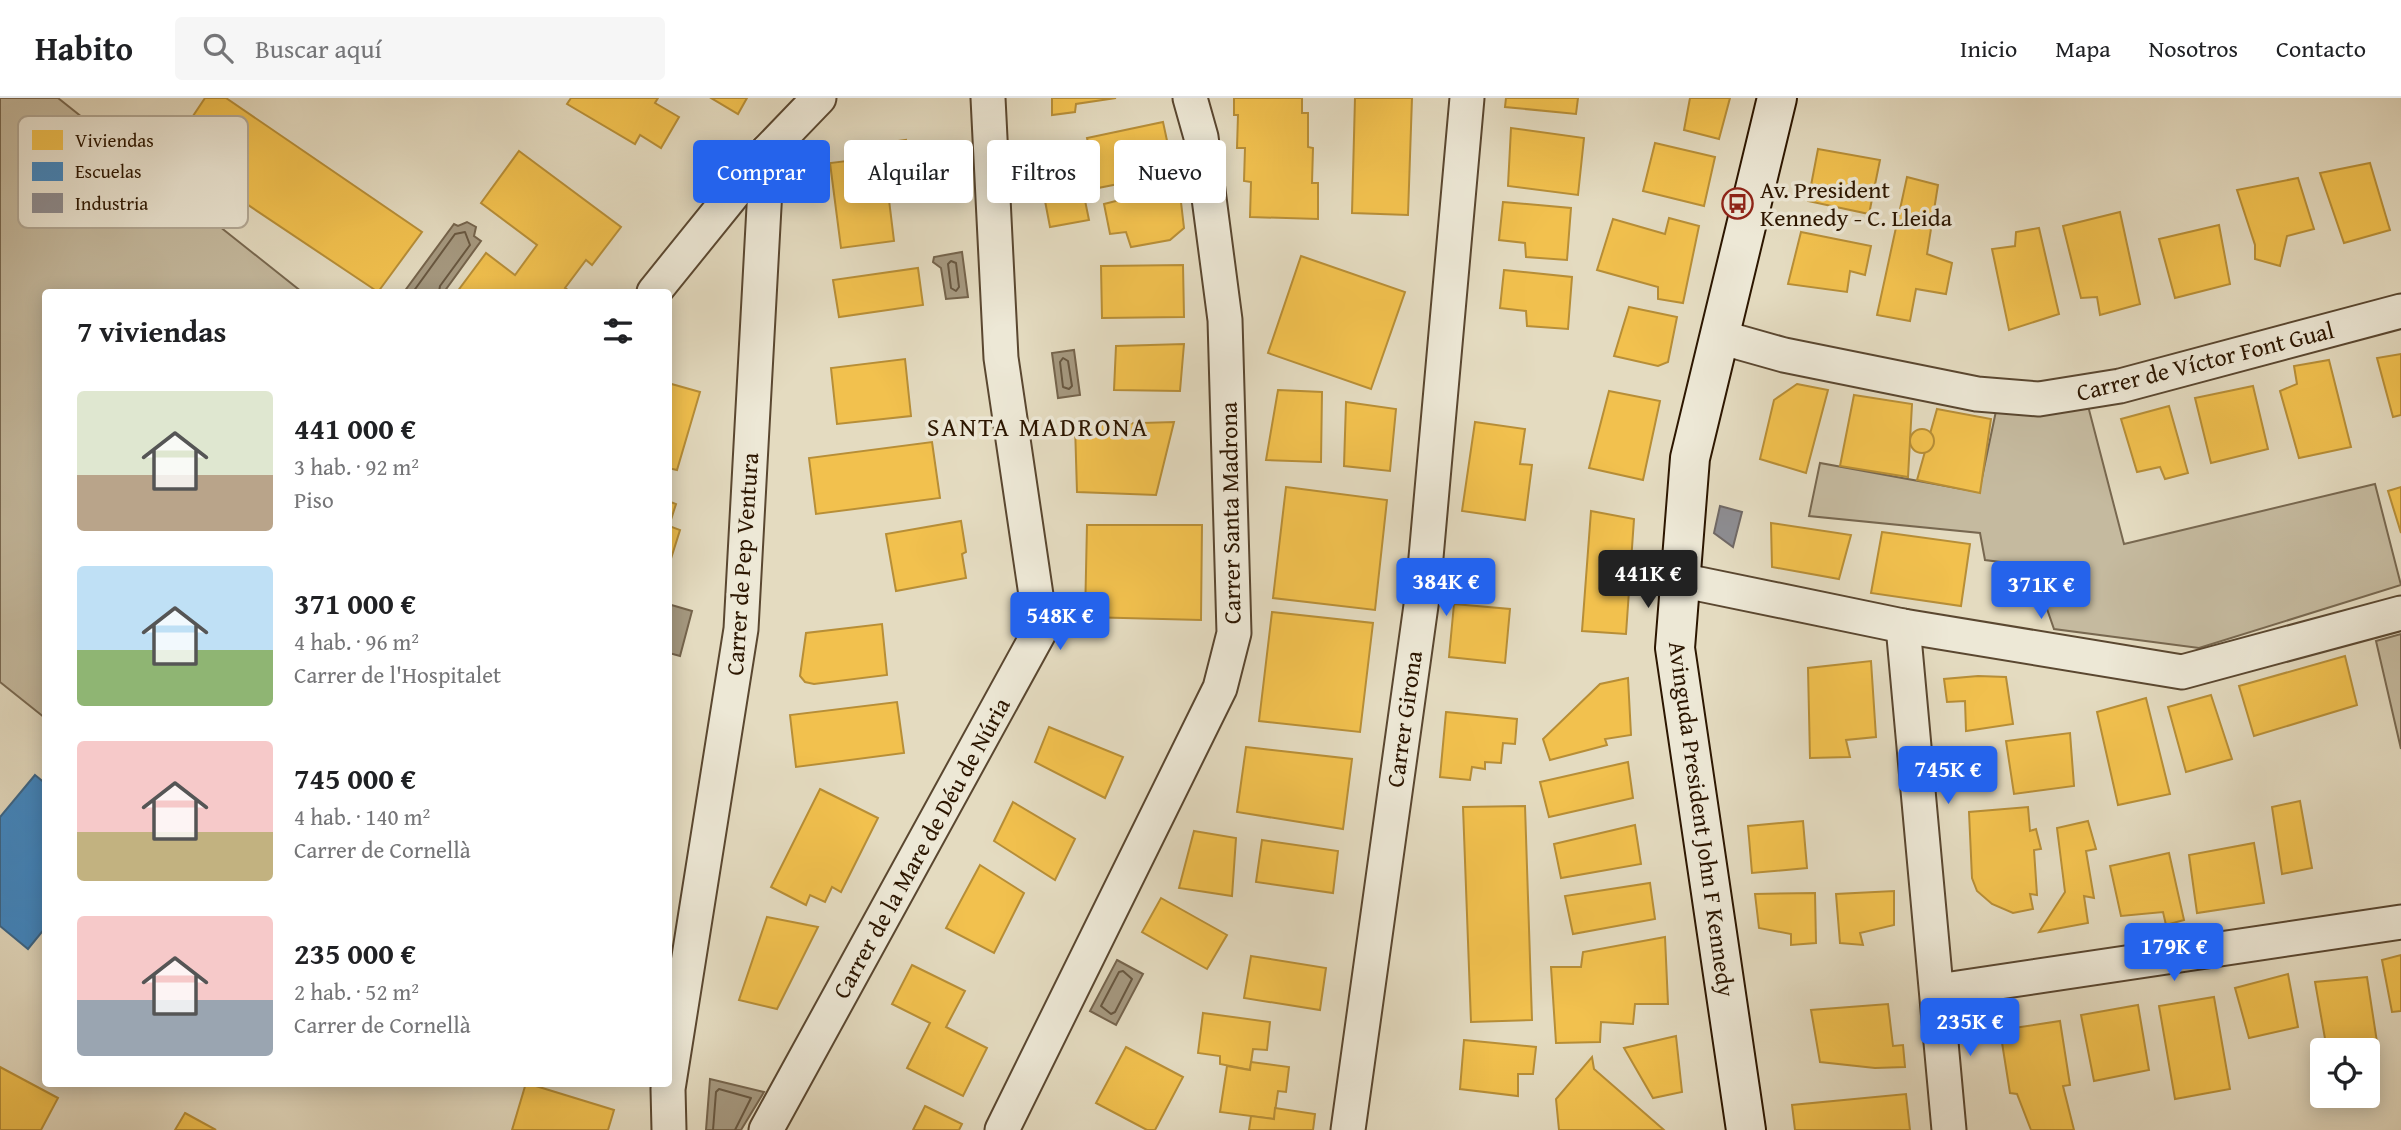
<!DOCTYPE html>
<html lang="es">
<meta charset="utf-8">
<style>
:root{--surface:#fff;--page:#f6f6f6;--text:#202124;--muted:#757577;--line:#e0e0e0;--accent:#2563eb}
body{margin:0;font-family:"Gentium Book Plus",serif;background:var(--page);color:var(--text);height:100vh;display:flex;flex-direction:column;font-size:26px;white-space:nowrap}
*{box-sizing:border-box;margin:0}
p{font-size:23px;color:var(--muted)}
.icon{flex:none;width:38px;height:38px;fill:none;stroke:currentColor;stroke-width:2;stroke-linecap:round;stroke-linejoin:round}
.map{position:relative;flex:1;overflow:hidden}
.sheet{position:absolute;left:42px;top:191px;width:630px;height:798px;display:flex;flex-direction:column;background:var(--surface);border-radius:7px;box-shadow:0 4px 18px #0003}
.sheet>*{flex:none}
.guide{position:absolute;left:693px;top:42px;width:665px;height:63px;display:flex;gap:14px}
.controls{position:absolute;left:2310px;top:940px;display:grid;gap:14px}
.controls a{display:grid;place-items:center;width:70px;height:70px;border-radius:7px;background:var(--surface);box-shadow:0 4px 18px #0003;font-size:35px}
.price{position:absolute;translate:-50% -60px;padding:0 16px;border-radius:7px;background:var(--accent);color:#fff;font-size:23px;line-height:46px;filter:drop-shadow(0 2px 4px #0008)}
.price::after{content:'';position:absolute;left:50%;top:42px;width:21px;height:16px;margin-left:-10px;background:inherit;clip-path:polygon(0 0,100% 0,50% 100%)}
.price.current{background:#222;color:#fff}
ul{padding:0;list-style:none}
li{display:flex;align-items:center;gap:21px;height:175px;padding:0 35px}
li span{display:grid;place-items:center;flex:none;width:196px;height:140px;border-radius:7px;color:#555}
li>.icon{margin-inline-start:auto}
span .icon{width:84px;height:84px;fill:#fffc;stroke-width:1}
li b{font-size:30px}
h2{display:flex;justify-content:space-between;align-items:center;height:84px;padding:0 35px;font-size:30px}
.pill{padding:0 24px;border-radius:7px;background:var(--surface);box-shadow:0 4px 18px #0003;font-size:24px;line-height:63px}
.pill.current{background:var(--accent);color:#fff}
header{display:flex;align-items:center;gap:42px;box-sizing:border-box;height:98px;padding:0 35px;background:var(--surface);border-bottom:2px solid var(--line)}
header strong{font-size:33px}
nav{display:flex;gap:38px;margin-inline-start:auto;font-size:24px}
.search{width:490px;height:63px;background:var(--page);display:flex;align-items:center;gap:18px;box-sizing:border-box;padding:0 24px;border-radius:7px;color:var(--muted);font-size:26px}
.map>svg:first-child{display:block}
.green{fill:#c5ba9f;stroke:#786850;stroke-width:2}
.water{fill:#a5987f;stroke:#75644c;stroke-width:2}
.homes{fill:#f2c14e;stroke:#b78e37;stroke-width:2}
.schools{fill:#3f88c5;stroke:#39668a;stroke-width:2}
.industry{fill:#8d8d92;stroke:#706966;stroke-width:2}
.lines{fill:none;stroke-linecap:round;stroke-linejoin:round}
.shore{stroke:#685740;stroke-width:2}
.street-casing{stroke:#5a4730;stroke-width:37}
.secondary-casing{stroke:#2c1600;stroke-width:42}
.street{stroke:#ede8d6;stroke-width:33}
.secondary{stroke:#ede8d6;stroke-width:38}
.labels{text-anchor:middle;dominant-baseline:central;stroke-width:7;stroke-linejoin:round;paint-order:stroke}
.poi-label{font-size:24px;fill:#2c1600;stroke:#ede8d6;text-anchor:start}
.street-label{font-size:24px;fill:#2c1600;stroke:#ede8d6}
.neighbourhood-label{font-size:26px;letter-spacing:2px;fill:#2c1600;stroke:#ede8d6}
.key{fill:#ede8d6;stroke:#b3a996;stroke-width:2}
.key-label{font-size:19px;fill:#2c1600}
</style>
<header>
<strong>Habito</strong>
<div class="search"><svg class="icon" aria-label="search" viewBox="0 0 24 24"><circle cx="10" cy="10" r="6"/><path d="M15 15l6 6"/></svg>Buscar aquí</div>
<nav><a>Inicio</a><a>Mapa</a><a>Nosotros</a><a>Contacto</a></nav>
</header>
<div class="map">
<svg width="2401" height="1032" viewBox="0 0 2401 1032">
<rect width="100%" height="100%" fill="#e4dbc0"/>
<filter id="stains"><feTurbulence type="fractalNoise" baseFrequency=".00286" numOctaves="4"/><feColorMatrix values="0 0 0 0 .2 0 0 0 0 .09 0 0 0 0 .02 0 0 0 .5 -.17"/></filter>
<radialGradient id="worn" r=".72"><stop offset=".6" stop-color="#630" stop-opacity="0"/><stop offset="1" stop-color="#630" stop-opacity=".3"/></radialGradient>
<g class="green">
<polygon points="0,0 58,0 302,194 46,194 45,620 0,584"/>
<polygon points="2087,304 2124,446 2375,386 2401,487 2199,550 2054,531 2032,468 1985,462 1980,435 1809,418 1820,365 1979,394 1996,313"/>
<polygon points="2401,536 2401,651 2376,543"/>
</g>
<g class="water">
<polygon points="467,124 476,129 474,138 481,143 444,194 404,194 454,126 458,128"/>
<polygon points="962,154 968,199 946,201 941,170 933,164 934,159"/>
<polygon points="1074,252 1080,297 1058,300 1052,255"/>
<polygon points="668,506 692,513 680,558 669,555"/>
<polygon points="1117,862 1143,876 1116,927 1090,913"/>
<polygon points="710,981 764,994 741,1032 706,1032"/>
</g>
<g class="homes">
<polygon points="205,0 226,0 422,134 378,194 169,54"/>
<polygon points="571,0 658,0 655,5 679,19 661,50 640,37 635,46 567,6"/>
<polygon points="711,0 747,0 738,16"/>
<polygon points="1052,0 1116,0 1076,6 1075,14 1052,17"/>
<polygon points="1234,0 1302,0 1302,15 1308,15 1308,49 1313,50 1312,85 1318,85 1318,121 1250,119 1251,84 1244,83 1245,50 1237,50 1238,17 1234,17"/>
<polygon points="1355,0 1412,0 1408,117 1352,115"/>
<polygon points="1506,0 1578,0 1576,16 1505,9"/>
<polygon points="1690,0 1730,0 1719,41 1684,32"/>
<polygon points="1163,24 1174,75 1098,90 1087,40"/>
<polygon points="1511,30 1584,40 1578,97 1508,88"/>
<polygon points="906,42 909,66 885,69 894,143 841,150 830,65 864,61 862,48"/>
<polygon points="1655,45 1715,59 1704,108 1643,93"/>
<polygon points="1074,49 1089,122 1050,129 1036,56"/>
<polygon points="1818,51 1880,62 1869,116 1808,103"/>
<polygon points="519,53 621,129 592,167 586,162 565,190 571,194 457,194 486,155 515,177 537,147 481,105"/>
<polygon points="2370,65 2390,132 2344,145 2320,75"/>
<polygon points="1907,79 1938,87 1927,156 1952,165 1946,196 1916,191 1910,223 1877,217"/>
<polygon points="2298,80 2314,131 2287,138 2280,168 2255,161 2255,147 2237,92"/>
<polygon points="1179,87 1184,130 1170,142 1131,149 1126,134 1110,136 1104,106"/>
<polygon points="1503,104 1571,110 1567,162 1526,159 1525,145 1499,142"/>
<polygon points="2120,114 2140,206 2100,217 2097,199 2081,200 2063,128"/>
<polygon points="1669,120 1699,128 1683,205 1658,201 1658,189 1597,172 1613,121 1665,136"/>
<polygon points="2219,127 2230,186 2175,200 2159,141"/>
<polygon points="2039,130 2059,216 2009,232 1992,151 2015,148 2016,134"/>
<polygon points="1801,134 1871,148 1865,177 1850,173 1847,194 1788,186"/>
<polygon points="1301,158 1405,194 1371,291 1268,255"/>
<polygon points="1183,167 1184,219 1102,220 1101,168"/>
<polygon points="918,170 923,207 839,219 833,182"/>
<polygon points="1504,172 1572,179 1568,231 1527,228 1526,213 1500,210"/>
<polygon points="1629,209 1677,219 1668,264 1658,268 1614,258"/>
<polygon points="1184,246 1180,293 1114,292 1116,248"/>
<polygon points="2401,256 2401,317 2393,319 2377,260"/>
<polygon points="905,261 911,318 837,326 831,270"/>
<polygon points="2329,262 2351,349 2299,360 2280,293 2297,286 2294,268"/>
<polygon points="668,285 700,294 677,372 668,370"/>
<polygon points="1797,286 1828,292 1806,375 1760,361 1774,302"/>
<polygon points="2253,288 2268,351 2211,365 2195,300"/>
<polygon points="1278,292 1322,294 1321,364 1266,362"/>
<polygon points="1609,293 1660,303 1643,382 1589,370"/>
<polygon points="1854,297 1912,306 1908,379 1840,368"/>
<polygon points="1346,304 1396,311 1390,373 1344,368"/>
<polygon points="2169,308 2188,375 2165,381 2160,369 2137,374 2121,321"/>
<polygon points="1937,311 1991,321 1980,395 1917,382"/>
<polygon points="1174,324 1156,397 1077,394 1075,327"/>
<polygon points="1475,324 1525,331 1520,366 1532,367 1525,422 1462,413"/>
<circle cx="1922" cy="343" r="12"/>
<polygon points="932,344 940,400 816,416 809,360"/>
<polygon points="1286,389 1387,402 1375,512 1273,500"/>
<polygon points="2401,389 2401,435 2388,393"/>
<polygon points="668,403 676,406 669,428 680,432 669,467"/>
<polygon points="1591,413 1634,421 1626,536 1582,533"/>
<polygon points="961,423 966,454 962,456 966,480 896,493 886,436"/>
<polygon points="1771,425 1851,437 1839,481 1772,469"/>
<polygon points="1087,427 1202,427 1201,522 1085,519"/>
<polygon points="1882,434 1970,446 1961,508 1871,495"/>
<polygon points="1454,506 1510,511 1505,565 1449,559"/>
<polygon points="1272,514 1373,525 1360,634 1259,623"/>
<polygon points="882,526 887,577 814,586 805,584 800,578 806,535"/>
<polygon points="2345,558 2357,607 2254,638 2239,588"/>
<polygon points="1871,563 1876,639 1846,642 1850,659 1810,660 1808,570"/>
<polygon points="1978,578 2006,579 2013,626 1966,633 1965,603 1947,604 1944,581"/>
<polygon points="1628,580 1631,637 1605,641 1607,647 1550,662 1543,641 1600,586"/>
<polygon points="2211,597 2232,661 2186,674 2168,609"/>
<polygon points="2146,600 2170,696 2118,707 2097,614"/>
<polygon points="897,604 904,655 796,669 790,617"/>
<polygon points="1446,614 1517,621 1515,646 1503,645 1501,665 1485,664 1485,671 1472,669 1470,682 1440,679"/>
<polygon points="1049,629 1123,659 1105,700 1035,664"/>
<polygon points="2070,635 2074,688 2014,696 2006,643"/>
<polygon points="1246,649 1352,661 1343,731 1237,714"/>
<polygon points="1628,664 1633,700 1549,719 1540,684"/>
<polygon points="820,691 878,720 841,794 832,789 825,804 810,797 806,807 771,789"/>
<polygon points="2300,703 2312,770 2282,776 2272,709"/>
<polygon points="1013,704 1075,741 1055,782 994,743"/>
<polygon points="1525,708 1532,922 1471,924 1463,709"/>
<polygon points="2028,709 2030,733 2036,731 2041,751 2034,752 2037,797 2030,796 2033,811 2013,815 1992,806 1977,793 1972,780 1969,714"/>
<polygon points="1803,723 1807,770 1752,775 1748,728"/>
<polygon points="2088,723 2096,751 2086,753 2094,800 2084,798 2088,825 2039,834 2065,794 2057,730"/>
<polygon points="1635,727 1641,766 1561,780 1554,746"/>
<polygon points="1194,733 1236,740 1232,798 1179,790"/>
<polygon points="1262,742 1338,753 1333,795 1256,784"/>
<polygon points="2254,745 2264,805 2197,815 2189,757"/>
<polygon points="2169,755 2184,822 2166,827 2163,814 2121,818 2110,768"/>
<polygon points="980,767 1024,795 994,855 946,830"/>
<polygon points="1650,785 1655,821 1573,836 1565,798"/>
<polygon points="1894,793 1894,827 1860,835 1863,847 1840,845 1836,796"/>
<polygon points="1815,795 1816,845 1791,847 1791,836 1759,830 1755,796"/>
<polygon points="1161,800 1227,837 1207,871 1142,834"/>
<polygon points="767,819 818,829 777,911 739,902"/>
<polygon points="1665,839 1668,906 1635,906 1633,926 1601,924 1600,944 1556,945 1551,869 1581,869 1583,854"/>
<polygon points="2401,857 2401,913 2392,914 2382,862"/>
<polygon points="1251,858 1326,870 1320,912 1244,900"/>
<polygon points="912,867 965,893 946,929 987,950 963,998 907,970 930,925 892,906"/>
<polygon points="2288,876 2298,929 2249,940 2235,890"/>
<polygon points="2367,879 2379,957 2368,958 2368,952 2327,952 2315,884"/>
<polygon points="2214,899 2230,991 2175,1001 2159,908"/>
<polygon points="1888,906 1893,948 1903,947 1905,969 1875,970 1820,964 1811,912"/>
<polygon points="2138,907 2149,972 2094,983 2081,917"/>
<polygon points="1203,915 1270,924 1267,952 1253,951 1250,972 1220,966 1220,958 1198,955"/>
<polygon points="2060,923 2070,987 2063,988 2074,1032 2031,1032 2017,996 2010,995 2000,932"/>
<polygon points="1676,938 1682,994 1653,1000 1624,950"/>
<polygon points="1464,942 1536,949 1533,976 1518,976 1518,998 1460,991"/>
<polygon points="1126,949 1183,979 1155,1032 1147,1032 1096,1005"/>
<polygon points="1592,959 1594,971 1664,1032 1559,1032 1556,1001"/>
<polygon points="1251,964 1289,969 1286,994 1278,993 1274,1021 1220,1014 1227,968 1250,972"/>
<polygon points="0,969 58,1000 41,1032 0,1032"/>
<polygon points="526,985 614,1012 608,1032 512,1032"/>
<polygon points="1906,996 1910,1032 1795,1032 1792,1007"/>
<polygon points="925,1008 962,1026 959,1032 913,1032"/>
<polygon points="1275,1010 1315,1016 1313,1032 1249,1032 1251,1018 1274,1021"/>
<polygon points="185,1015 216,1032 175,1032"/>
</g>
<polygon class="schools" points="35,677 46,686 46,829 28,851 0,828 0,719"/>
<polygon class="industry" points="1720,408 1742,414 1733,449 1714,435"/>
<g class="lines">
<g class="shore">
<polygon points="951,163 956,165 959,189 956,193 951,190 948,166"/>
<polyline points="413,194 455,136 465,134 470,147 440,188 439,194"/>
<polygon points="1063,260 1068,263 1072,288 1069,291 1063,289 1060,264"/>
<polygon points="1123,873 1132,881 1115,914 1111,916 1101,908 1119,874"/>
<polyline points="713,1032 716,994 719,991 751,1000 735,1032"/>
</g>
<defs>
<g id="street">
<polyline points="654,194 767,54 819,0"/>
<polyline points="1720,239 1784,257 1977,296 2039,301 2120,288 2401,213"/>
<polyline points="1680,482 1903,528 2182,574 2401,515"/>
<polyline points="1903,528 1949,1032"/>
<polyline points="1938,893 2401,824"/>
<polyline points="669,1032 668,991 741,531 767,54"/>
<polyline points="766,1032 1041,531 1001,260 988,0"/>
<polyline points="1002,1032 1220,590 1234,535 1225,222 1201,39 1190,0"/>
<polyline points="1348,1032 1423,493 1467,0"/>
</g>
<polyline id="secondary" points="1746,1032 1675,550 1690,360 1777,0"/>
</defs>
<use href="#street" class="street-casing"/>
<use href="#secondary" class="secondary-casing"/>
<use href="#street" class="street"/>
<use href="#secondary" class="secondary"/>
</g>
<defs>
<symbol id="bus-ring" viewBox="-11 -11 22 22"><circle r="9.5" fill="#ede8d6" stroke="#8f2418" stroke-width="1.5"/><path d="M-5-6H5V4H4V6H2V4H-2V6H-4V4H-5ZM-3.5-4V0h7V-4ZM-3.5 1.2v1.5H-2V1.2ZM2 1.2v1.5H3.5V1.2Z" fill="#8f2418"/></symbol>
</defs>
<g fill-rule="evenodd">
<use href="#bus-ring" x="1720" y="88" width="35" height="35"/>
</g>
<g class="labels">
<g class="poi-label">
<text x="1760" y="91">Av. President<tspan x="1760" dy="28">Kennedy - C. Lleida</tspan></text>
</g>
<g class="street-label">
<text transform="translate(2205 263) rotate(-14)">Carrer de Víctor Font Gual</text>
<text transform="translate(1230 415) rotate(-91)">Carrer Santa Madrona</text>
<text transform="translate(742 466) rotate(-86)">Carrer de Pep Ventura</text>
<text transform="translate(1404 621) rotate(-82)">Carrer Girona</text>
<text transform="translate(1702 721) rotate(82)">Avinguda President John F Kennedy</text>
<text transform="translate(921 750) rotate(-61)">Carrer de la Mare de Déu de Núria</text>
</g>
<g class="neighbourhood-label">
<text x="1038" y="328">SANTA MADRONA</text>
</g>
</g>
<rect x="18" y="18" width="230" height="112" rx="10" class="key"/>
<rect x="32" y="32" width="31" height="20" fill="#f2c14e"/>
<rect x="32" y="64" width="31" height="19" fill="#3f88c5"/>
<rect x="32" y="95" width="31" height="20" fill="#8d8d92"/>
<g class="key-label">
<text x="75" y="49">Viviendas</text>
<text x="75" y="80">Escuelas</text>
<text x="75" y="112">Industria</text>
</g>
<rect width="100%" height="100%" filter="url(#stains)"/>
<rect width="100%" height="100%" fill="url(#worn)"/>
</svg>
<div class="controls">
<a><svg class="icon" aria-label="locate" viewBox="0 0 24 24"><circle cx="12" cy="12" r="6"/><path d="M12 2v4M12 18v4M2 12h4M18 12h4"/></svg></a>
</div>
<b class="price current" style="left:1648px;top:512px">441K €</b>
<b class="price" style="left:1446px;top:520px">384K €</b>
<b class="price" style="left:2041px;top:523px">371K €</b>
<b class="price" style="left:1060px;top:554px">548K €</b>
<b class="price" style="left:1948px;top:708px">745K €</b>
<b class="price" style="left:2174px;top:885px">179K €</b>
<b class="price" style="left:1970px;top:960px">235K €</b>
<div class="guide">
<a class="pill current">Comprar</a>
<a class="pill">Alquilar</a>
<a class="pill">Filtros</a>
<a class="pill">Nuevo</a>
</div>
<section class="sheet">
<h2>7 viviendas<svg class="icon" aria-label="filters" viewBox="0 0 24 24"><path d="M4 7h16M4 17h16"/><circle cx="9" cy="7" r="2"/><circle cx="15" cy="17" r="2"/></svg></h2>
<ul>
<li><span style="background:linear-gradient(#dfe7d0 60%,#b9a48a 0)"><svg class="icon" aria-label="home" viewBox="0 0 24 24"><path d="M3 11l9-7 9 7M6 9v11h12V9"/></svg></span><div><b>441 000 €</b><p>3 hab. · 92 m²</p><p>Piso</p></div></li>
<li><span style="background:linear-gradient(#bfe0f5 60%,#8fb573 0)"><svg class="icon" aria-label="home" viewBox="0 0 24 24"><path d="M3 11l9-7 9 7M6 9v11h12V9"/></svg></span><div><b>371 000 €</b><p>4 hab. · 96 m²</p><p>Carrer de l'Hospitalet</p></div></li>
<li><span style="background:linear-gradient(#f6c9c9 65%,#c2b280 0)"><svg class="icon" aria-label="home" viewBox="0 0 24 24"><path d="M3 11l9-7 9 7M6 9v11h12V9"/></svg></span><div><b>745 000 €</b><p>4 hab. · 140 m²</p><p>Carrer de Cornellà</p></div></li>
<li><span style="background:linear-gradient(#f6c9c9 60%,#9aa5b1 0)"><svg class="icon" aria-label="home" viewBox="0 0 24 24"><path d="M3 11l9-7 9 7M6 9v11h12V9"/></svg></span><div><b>235 000 €</b><p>2 hab. · 52 m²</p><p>Carrer de Cornellà</p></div></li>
</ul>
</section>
</div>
